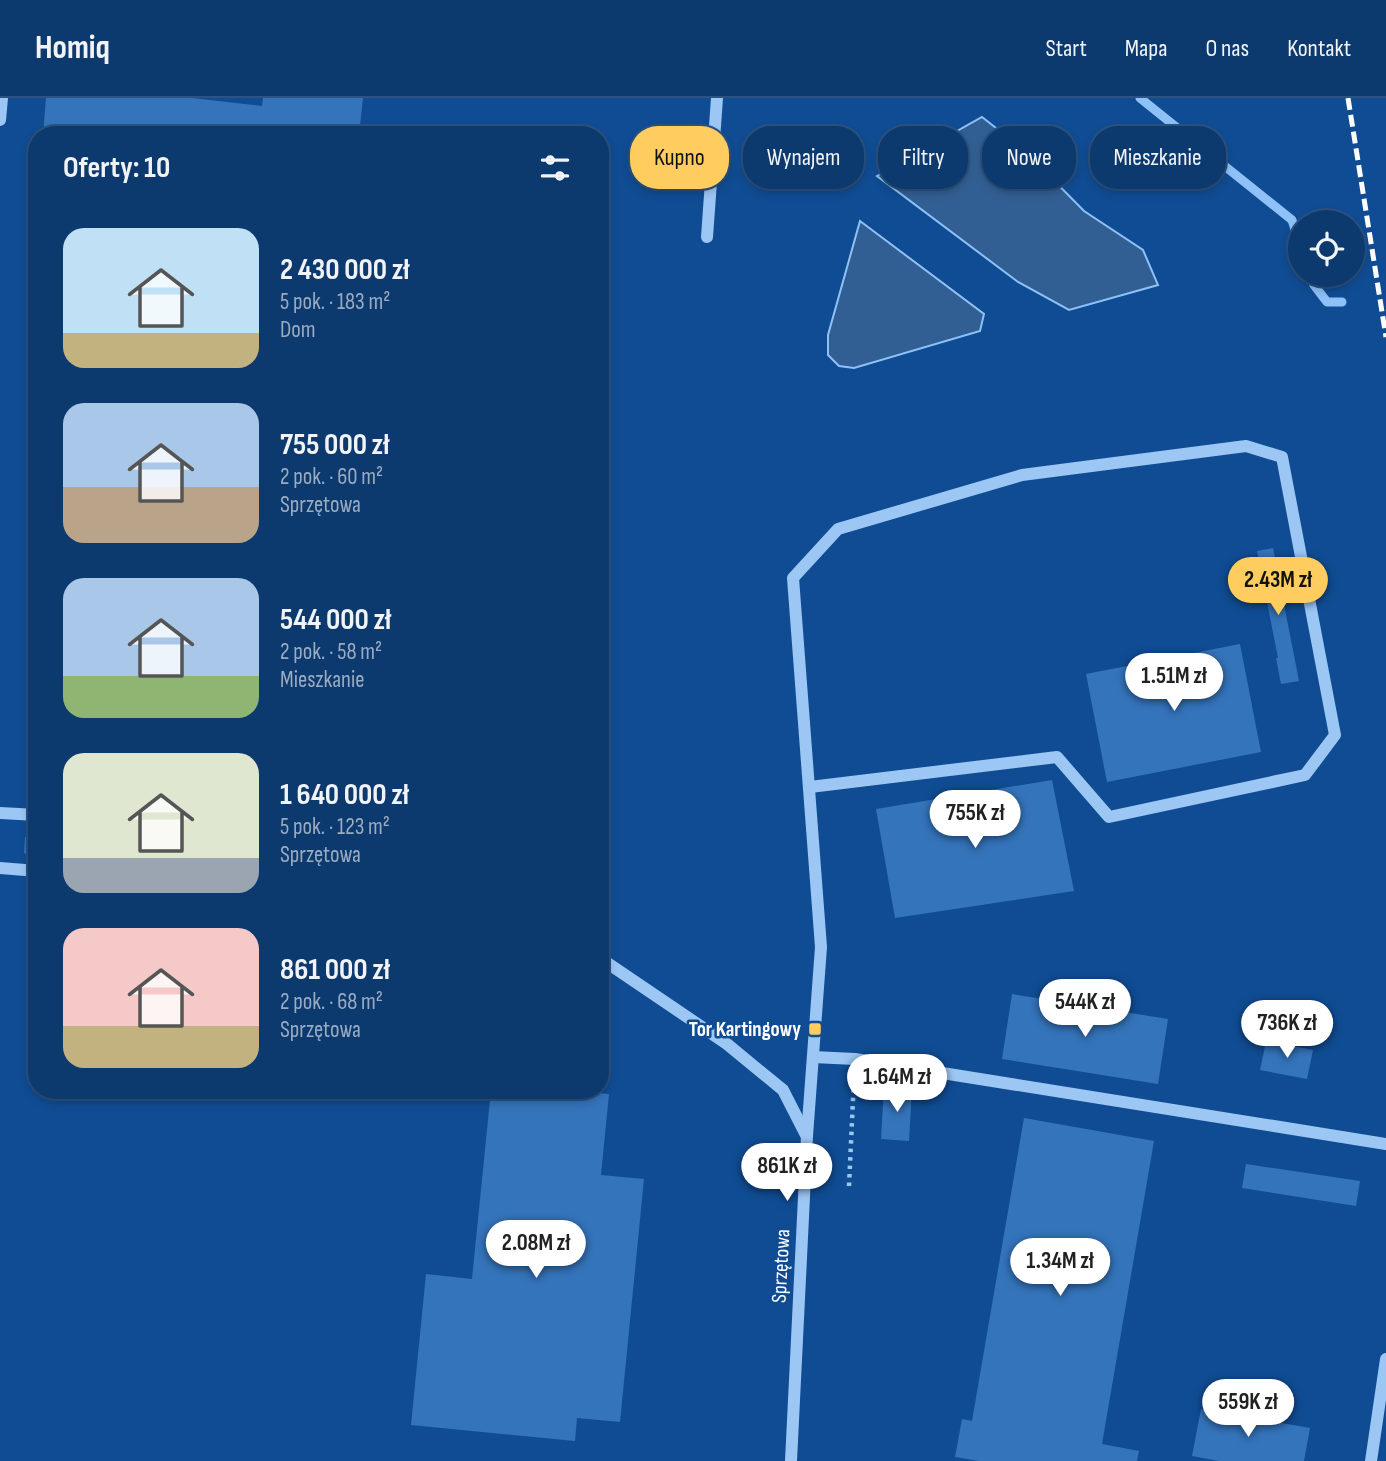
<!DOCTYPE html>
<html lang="pl">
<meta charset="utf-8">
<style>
:root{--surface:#0c396e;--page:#154073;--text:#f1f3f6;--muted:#9aacc2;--line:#2c5381;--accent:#ffcd5f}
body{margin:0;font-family:"Sofia Sans Condensed",sans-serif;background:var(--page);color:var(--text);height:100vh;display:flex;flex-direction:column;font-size:26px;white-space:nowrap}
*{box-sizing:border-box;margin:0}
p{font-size:23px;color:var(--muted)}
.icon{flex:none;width:38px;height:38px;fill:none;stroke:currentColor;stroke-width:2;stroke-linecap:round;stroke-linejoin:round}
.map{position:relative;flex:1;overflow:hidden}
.side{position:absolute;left:28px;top:28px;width:581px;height:973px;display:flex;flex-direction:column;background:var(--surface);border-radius:28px;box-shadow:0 4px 10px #0003,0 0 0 2px var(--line)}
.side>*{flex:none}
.guide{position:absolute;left:630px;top:28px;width:651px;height:63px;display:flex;gap:14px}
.controls{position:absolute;left:1288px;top:112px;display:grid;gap:14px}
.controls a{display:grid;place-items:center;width:77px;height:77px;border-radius:50%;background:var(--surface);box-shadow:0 4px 10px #0003,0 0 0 2px var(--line);font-size:35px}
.price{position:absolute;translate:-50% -60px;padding:0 16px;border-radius:24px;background:#fff;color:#222;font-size:23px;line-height:46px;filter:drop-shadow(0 2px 4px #0008)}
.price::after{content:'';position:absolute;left:50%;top:42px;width:21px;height:16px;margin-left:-10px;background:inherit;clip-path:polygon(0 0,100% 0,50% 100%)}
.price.selected{background:var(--accent);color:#111}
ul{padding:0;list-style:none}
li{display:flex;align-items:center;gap:21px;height:175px;padding:0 35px}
li span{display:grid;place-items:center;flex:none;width:196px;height:140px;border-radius:21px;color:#555}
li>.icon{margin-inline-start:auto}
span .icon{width:84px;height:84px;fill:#fffc;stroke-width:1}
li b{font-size:30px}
h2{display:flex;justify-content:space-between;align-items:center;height:84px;padding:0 35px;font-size:30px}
.tag{padding:0 24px;border-radius:28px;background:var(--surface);box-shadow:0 4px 10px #0003,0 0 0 2px var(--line);font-size:24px;line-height:63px}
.tag.selected{background:var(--accent);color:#111}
header{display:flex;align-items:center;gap:42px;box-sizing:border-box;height:98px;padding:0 35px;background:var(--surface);border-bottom:2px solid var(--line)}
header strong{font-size:33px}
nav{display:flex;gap:38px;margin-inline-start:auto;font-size:24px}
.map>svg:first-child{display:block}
.water{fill:#325f93;stroke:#8ec1f7;stroke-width:2}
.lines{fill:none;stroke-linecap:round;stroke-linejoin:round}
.stream{stroke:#8ec1f7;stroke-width:9}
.building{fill:#3474bb}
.path{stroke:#9cc6f4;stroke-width:4.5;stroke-dasharray:3.5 5;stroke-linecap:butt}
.minor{stroke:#9cc6f4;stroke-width:12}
.rail{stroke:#fff;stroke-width:5;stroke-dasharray:12 5;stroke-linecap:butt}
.poi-dot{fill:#ffcd5f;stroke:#104c93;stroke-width:2.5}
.labels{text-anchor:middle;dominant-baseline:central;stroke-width:5;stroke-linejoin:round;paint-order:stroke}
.poi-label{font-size:21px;font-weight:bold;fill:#fff;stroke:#104c93;text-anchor:end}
.street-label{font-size:21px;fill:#fff;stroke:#104c93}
</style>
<header>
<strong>Homiq</strong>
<nav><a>Start</a><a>Mapa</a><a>O nas</a><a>Kontakt</a></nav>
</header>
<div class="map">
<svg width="1386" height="1363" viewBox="0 0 1386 1363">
<rect width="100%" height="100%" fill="#104c93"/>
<g class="water">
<polygon points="982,19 1024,52 1084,113 1143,152 1158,187 1069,212 1018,184 877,78"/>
<polygon points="860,123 984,216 980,233 854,270 839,268 828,257 828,237"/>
</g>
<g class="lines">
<g class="stream">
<polyline points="1140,0 1292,122 1300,147"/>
<polyline points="1310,177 1314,187 1327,204 1342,204"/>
</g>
</g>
<g class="building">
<polygon points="46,0 192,0 262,8 263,0 363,0 359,37 43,37"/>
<polygon points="1273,450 1299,583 1281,586 1276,560 1278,560 1257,453"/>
<polygon points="1240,546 1261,654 1107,684 1086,576"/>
<polygon points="1052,682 1074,793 895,820 876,711"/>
<polygon points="37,736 37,763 24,755 25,739"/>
<polygon points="1012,896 1168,921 1158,986 1002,961"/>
<polygon points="1266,943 1313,952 1307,981 1260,972"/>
<polygon points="884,989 912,991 909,1043 881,1041"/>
<polygon points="491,992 569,992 609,996 601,1077 644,1081 620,1324 577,1320 575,1343 411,1327 426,1176 472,1181"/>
<polygon points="1024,1020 1154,1043 1102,1346 1139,1353 1137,1363 979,1363 955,1359 962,1321 972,1323"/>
<polygon points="1246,1066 1360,1083 1356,1108 1242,1090"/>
<polygon points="1201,1311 1310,1330 1304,1363 1219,1363 1192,1358"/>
</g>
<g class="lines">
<g class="path">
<polyline points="27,672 37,674"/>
<polyline points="849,1088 854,980"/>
</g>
<g class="minor">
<polyline points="0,22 2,0"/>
<polyline points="707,139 717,0"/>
<polyline points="0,715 37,717"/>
<polyline points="0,770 37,773"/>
<polyline points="600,860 727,946 783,992 806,1037"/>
<polyline points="813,959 855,961 1386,1046"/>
<polyline points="791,1363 807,1038 821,849 793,480 838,431 1022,377 1246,348 1282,359 1335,637 1305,677 1109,719 1057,659 810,689"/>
<polyline points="1371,1363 1386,1261"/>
</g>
<polyline class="rail" points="1348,0 1386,239"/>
</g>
<rect class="poi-dot" x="808" y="924" width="14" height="14" rx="3.5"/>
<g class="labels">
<g class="poi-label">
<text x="801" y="931">Tor Kartingowy</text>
</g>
<g class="street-label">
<text transform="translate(781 1168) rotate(-87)">Sprzętowa</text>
</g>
</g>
</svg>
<div class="controls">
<a><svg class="icon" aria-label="locate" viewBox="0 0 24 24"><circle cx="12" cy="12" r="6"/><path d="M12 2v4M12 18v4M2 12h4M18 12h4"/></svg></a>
</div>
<b class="price selected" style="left:1278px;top:519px">2.43M zł</b>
<b class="price" style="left:1174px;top:615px">1.51M zł</b>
<b class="price" style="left:975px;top:752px">755K zł</b>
<b class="price" style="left:1085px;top:941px">544K zł</b>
<b class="price" style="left:1287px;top:962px">736K zł</b>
<b class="price" style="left:897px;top:1016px">1.64M zł</b>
<b class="price" style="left:787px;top:1105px">861K zł</b>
<b class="price" style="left:536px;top:1182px">2.08M zł</b>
<b class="price" style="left:1060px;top:1200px">1.34M zł</b>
<b class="price" style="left:1248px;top:1341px">559K zł</b>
<div class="guide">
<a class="tag selected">Kupno</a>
<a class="tag">Wynajem</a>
<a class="tag">Filtry</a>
<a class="tag">Nowe</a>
<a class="tag">Mieszkanie</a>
</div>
<section class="side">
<h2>Oferty: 10<svg class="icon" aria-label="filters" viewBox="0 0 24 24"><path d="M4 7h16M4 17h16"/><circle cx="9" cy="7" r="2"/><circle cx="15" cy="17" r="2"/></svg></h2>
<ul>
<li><span style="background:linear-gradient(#bfe0f5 75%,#c2b280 0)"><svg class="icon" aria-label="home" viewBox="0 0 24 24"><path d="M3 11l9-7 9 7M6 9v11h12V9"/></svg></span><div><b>2 430 000 zł</b><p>5 pok. · 183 m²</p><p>Dom</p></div></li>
<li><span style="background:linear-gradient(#a9c7e8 60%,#b9a48a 0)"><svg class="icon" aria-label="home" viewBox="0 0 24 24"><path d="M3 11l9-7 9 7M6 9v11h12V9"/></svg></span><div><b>755 000 zł</b><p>2 pok. · 60 m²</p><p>Sprzętowa</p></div></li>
<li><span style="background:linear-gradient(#a9c7e8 70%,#8fb573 0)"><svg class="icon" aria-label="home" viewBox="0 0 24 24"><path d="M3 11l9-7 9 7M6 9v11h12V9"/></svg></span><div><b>544 000 zł</b><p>2 pok. · 58 m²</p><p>Mieszkanie</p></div></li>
<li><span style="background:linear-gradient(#dfe7d0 75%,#9aa5b1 0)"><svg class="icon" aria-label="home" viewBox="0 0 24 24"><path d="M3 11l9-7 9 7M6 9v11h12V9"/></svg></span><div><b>1 640 000 zł</b><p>5 pok. · 123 m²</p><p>Sprzętowa</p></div></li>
<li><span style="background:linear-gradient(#f6c9c9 70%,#c2b280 0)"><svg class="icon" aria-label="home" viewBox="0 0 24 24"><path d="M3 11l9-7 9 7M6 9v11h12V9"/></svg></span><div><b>861 000 zł</b><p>2 pok. · 68 m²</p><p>Sprzętowa</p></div></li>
</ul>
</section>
</div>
